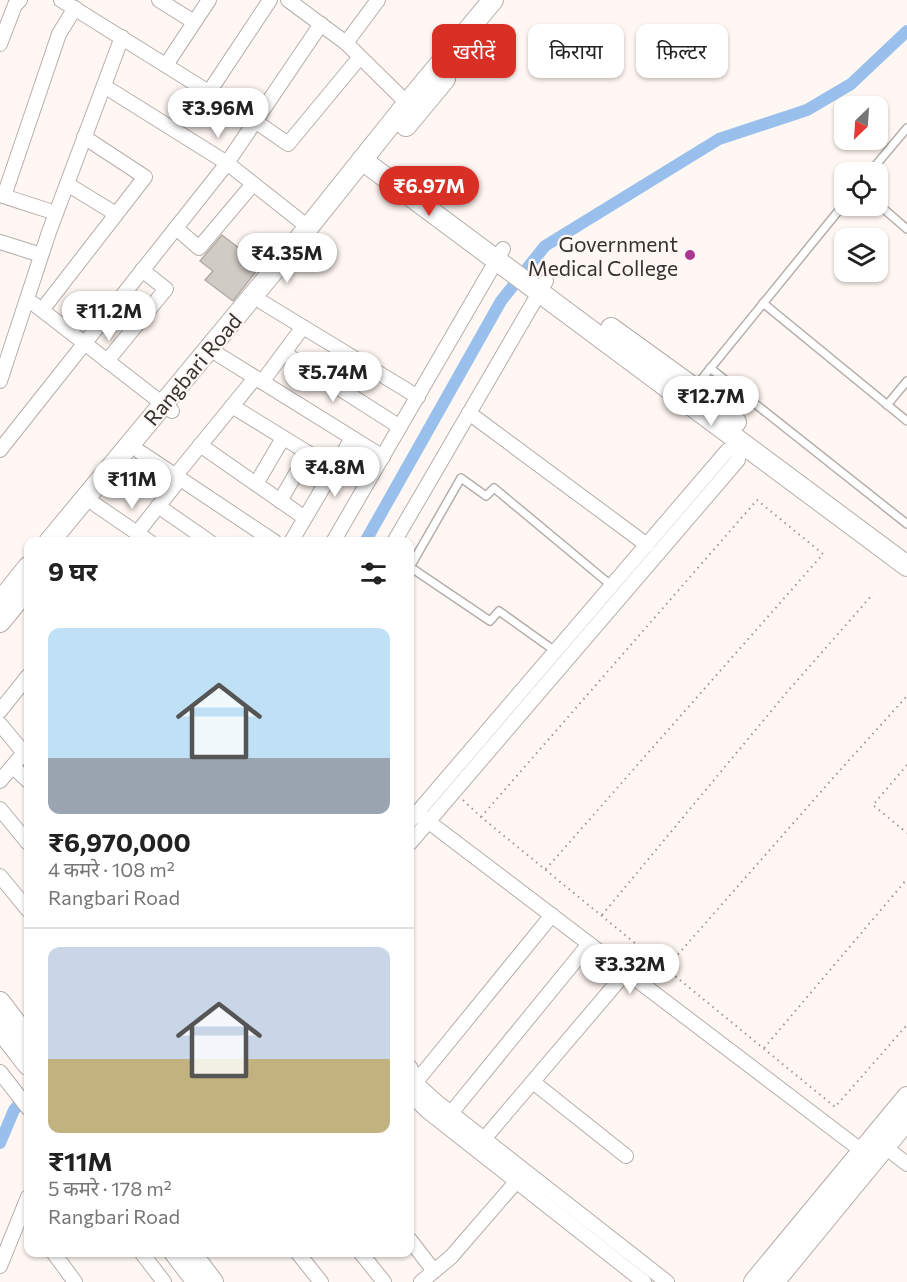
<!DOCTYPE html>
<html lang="hi">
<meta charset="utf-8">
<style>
:root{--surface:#fff;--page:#f6f6f6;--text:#222;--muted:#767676;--line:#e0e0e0;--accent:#d93025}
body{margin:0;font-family:Commissioner,"Noto Sans Devanagari",sans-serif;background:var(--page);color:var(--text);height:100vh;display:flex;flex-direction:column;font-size:22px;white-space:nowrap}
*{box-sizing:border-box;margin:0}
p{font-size:20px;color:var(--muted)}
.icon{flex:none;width:33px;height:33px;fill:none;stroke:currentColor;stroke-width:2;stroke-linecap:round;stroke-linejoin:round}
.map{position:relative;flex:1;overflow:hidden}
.drawer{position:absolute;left:24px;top:537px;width:390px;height:720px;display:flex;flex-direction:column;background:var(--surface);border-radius:12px;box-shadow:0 2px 4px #0004}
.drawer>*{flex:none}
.guide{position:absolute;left:432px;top:24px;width:384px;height:54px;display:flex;gap:12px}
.needle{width:39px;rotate:205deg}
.buttons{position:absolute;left:834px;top:96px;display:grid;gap:12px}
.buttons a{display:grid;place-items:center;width:54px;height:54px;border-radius:12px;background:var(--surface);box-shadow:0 2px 4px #0004;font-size:30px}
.price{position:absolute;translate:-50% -51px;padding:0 14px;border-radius:21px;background:#fff;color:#222;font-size:20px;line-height:39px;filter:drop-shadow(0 2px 3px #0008)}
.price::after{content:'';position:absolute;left:50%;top:36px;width:18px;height:14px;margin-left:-9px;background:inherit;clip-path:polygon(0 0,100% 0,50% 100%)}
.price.active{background:var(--accent);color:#fff}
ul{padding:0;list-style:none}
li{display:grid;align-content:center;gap:12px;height:318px;padding:0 24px}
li+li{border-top:2px solid var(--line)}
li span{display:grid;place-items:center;height:186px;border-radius:12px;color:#555}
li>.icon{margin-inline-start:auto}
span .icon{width:108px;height:108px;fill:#fffc;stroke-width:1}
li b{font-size:26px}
h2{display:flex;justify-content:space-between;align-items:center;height:72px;padding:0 24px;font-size:26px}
.tag{padding:0 21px;border-radius:12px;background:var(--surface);box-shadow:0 2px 4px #0004;font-size:21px;line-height:54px}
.tag.active{background:var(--accent);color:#fff}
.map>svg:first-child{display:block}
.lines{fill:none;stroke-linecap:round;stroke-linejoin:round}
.canal{stroke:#99c0ec;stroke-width:12}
.building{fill:#d1cbc5;stroke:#b1aba6;stroke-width:1.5}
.lane-casing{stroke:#b5aeab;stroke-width:10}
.street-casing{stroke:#b5aeab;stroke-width:16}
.secondary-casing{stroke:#b5aeab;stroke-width:22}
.path{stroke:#9c9794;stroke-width:2;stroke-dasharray:1.5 4.5;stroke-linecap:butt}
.lane{stroke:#fff;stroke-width:7}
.street{stroke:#fff;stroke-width:14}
.secondary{stroke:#fff;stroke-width:20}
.poi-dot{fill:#a93793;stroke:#fff7f3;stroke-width:2}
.labels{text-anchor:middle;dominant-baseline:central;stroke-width:4.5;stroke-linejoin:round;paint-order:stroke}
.poi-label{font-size:21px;fill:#343130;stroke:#fff7f3;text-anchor:end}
.street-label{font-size:21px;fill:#343130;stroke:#fff7f3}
</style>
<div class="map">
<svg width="907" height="1282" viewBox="0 0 907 1282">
<rect width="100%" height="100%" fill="#fff7f3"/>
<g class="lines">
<g class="canal">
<polyline points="365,542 501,301 545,246 719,139 807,110 851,84 907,31"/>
<polyline points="0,1143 14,1110 28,1094"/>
</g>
</g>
<polygon class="building" points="222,235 261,265 233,301 205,280 213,271 200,261"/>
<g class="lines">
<defs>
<g id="lane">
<polyline points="870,172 907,128"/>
<polyline points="878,204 907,229"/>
<polyline points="763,303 907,421"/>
<polyline points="710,368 907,524"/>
<polyline points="696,386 844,204"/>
<polyline points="887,405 907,381"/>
<polyline points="555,651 499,611 490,621 410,567 461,478 486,496 494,488 612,586"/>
</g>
<g id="street">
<polyline points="61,0 255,121 288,144 360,57"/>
<polyline points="159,0 194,22"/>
<polyline points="288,0 346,43 407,103 414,108"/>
<polyline points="346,43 378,0"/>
<polyline points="0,44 15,5 20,0"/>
<polyline points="166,65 209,0"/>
<polyline points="104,86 227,163 308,227"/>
<polyline points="209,92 270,0"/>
<polyline points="67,184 116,214"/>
<polyline points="0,195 56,213"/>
<polyline points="4,196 59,34 75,8"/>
<polyline points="176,228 199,248 253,184"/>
<polyline points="0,242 41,255"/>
<polyline points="262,302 418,397"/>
<polyline points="34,304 172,411"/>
<polyline points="42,310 145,177 84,137"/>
<polyline points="284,353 400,427"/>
<polyline points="219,355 383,457"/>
<polyline points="107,361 166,289 142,270"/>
<polyline points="0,381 49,232 122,37"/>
<polyline points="262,382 303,327"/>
<polyline points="232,406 334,469"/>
<polyline points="469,413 647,545"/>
<polyline points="200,445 305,518"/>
<polyline points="0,450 225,166 321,24"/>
<polyline points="140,452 275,542"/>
<polyline points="176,475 255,378"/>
<polyline points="256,484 283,438"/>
<polyline points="280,501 308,453"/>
<polyline points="96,505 150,542"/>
<polyline points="158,506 210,542"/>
<polyline points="137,533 180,479"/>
<polyline points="291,542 352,438"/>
<polyline points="333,542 503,249"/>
<polyline points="394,542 546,281"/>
<polyline points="0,711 28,676"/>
<polyline points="0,724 24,753"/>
<polyline points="13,767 28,781"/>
<polyline points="0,781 28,748"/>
<polyline points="0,809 28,843"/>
<polyline points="417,813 862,1151"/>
<polyline points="410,821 727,451 742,443"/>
<polyline points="410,843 738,460 742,443"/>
<polyline points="0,876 28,910"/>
<polyline points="410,1067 418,1085 437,1102 667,1282"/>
<polyline points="0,1072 28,1108"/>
<polyline points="533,1082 626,1156"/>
<polyline points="411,1088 552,915"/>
<polyline points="410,1094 427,1111 644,1282"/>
<polyline points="451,1113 589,944"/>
<polyline points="484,1139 626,972"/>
<polyline points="885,1147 907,1164"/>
<polyline points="410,1240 434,1271"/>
<polyline points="53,1252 75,1282"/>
<polyline points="141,1252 164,1282"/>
<polyline points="297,1252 321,1282"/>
<polyline points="360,1252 384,1282"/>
<polyline points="0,1266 28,1197"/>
<polyline points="421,1282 451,1257 522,1175"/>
</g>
<g id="secondary">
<polyline points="406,126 445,79"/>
<polyline points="362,160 907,566"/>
<polyline points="611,328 694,388 736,422"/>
<polyline points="49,542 275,269 414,95 493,0"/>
<polyline points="0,602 28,567"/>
<polyline points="0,622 23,594"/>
<polyline points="0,1002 28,1039"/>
<polyline points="0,1029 28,1065"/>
<polyline points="174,1252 197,1282"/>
<polyline points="194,1257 213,1282"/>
<polyline points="754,1282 907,1097"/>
<polyline points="774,1282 907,1120"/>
</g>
</defs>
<use href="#lane" class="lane-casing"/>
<use href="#street" class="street-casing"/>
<use href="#secondary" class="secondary-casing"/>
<g class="path">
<polyline points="907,765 873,805 907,833"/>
<polyline points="463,800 481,817 835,1107 907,1025"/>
<polyline points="481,817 757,500 823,554 545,870"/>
<polyline points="602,915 787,692 873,594"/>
<polyline points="666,968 833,778 907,696"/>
<polyline points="764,1048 907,879"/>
</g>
<use href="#lane" class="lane"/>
<use href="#street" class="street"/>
<use href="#secondary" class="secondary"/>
</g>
<circle class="poi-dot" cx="690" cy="255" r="6"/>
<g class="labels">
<g class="poi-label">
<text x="678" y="243">Government<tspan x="678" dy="24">Medical College</tspan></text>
</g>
<g class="street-label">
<text transform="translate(192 369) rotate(-50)">Rangbari Road</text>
</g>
</g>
</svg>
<div class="buttons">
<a><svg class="needle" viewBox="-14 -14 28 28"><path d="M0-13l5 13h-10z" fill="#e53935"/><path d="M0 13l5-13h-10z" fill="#767676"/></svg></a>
<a><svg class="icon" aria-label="locate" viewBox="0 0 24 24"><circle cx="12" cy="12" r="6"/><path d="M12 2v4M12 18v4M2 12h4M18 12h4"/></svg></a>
<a><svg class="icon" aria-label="layers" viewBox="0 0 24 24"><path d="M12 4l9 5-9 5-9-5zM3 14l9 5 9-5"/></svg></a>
</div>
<b class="price" style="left:218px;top:139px">₹3.96M</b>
<b class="price active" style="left:429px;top:217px">₹6.97M</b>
<b class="price" style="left:287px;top:284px">₹4.35M</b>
<b class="price" style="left:109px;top:342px">₹11.2M</b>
<b class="price" style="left:333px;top:403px">₹5.74M</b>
<b class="price" style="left:711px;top:427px">₹12.7M</b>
<b class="price" style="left:335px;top:498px">₹4.8M</b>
<b class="price" style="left:132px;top:510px">₹11M</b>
<b class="price" style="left:630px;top:995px">₹3.32M</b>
<div class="guide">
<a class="tag active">खरीदें</a>
<a class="tag">किराया</a>
<a class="tag">फ़िल्टर</a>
</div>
<section class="drawer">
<h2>9 घर<svg class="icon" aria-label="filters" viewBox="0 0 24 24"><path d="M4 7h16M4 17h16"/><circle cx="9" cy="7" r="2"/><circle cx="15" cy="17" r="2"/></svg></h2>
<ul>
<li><span style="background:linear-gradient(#bfe0f5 70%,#9aa5b1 0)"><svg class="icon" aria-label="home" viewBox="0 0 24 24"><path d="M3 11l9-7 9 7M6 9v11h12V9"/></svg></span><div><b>₹6,970,000</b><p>4 कमरे · 108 m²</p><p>Rangbari Road</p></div></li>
<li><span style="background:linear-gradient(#c9d6e8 60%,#c2b280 0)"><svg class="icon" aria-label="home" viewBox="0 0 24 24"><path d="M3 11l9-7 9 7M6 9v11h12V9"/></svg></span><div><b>₹11M</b><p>5 कमरे · 178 m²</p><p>Rangbari Road</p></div></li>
</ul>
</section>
</div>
